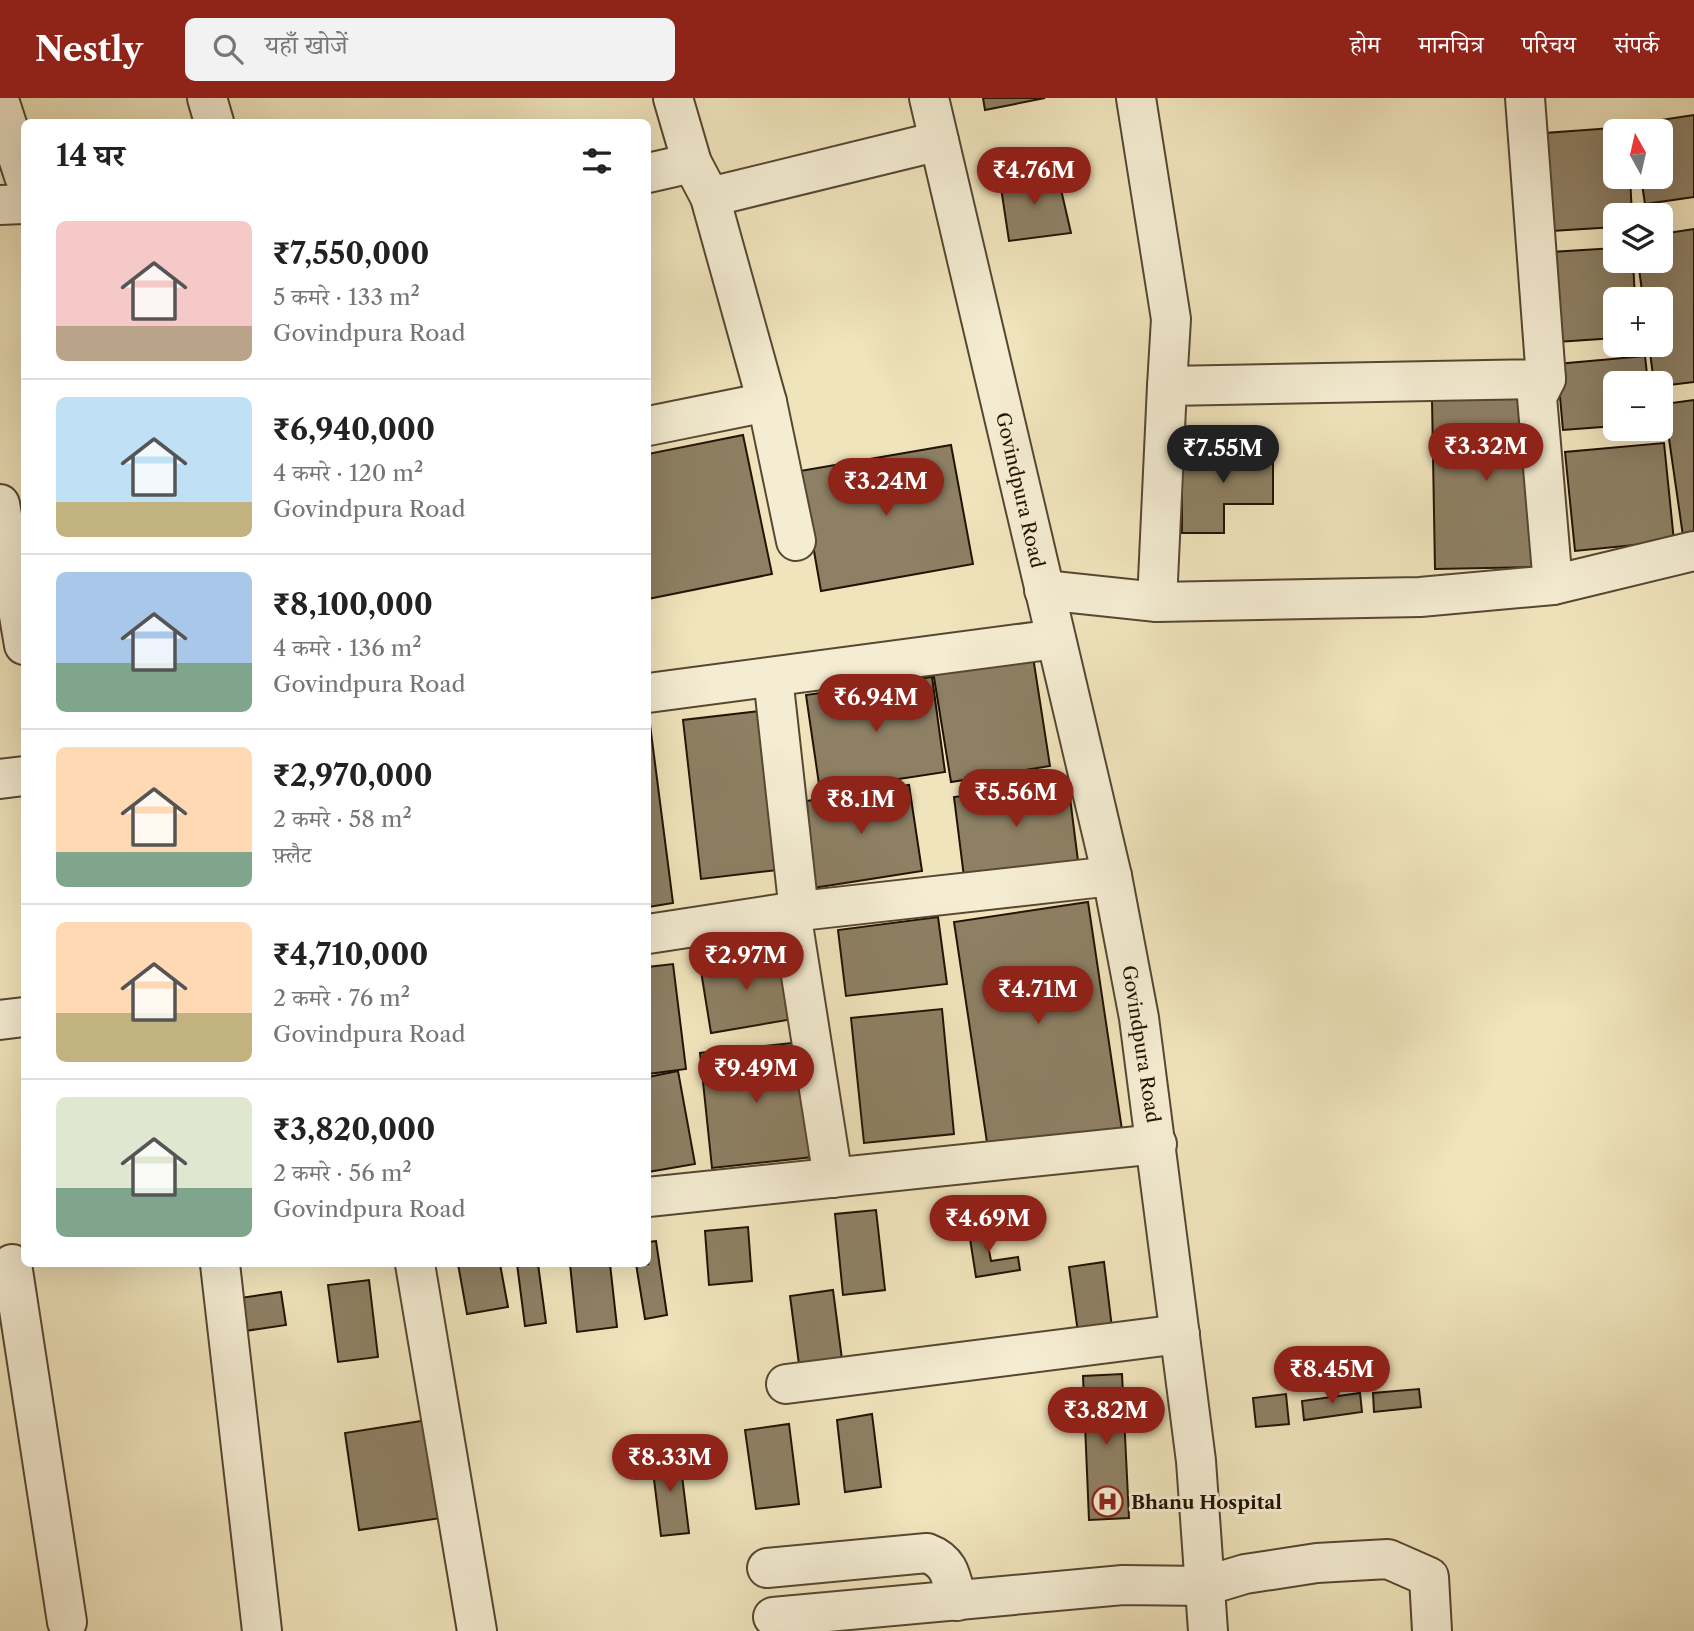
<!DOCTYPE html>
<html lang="hi">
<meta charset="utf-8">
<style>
:root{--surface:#fff;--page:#f2f2f2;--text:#222;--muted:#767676;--line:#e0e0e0;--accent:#8f2418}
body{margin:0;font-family:"Libre Caslon Text","Noto Serif Devanagari",serif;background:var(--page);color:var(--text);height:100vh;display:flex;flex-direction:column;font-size:26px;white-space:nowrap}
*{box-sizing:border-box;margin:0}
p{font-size:23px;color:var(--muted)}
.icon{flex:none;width:38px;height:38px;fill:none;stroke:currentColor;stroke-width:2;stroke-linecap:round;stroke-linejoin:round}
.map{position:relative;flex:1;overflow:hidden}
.side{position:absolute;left:21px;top:21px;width:630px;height:1148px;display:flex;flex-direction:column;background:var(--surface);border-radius:10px;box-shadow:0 7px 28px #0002}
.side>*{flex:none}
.needle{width:46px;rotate:352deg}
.buttons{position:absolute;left:1603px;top:21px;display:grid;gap:14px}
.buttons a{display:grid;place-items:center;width:70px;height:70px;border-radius:10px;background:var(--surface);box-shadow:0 7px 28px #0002;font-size:35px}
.price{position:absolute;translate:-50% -60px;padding:0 16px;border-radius:24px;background:var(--accent);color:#fff;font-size:23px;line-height:46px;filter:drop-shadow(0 2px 4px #0008)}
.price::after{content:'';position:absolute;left:50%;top:42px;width:21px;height:16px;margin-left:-10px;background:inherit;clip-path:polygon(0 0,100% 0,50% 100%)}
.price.active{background:#222;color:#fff}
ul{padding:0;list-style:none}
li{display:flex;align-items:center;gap:21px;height:175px;padding:0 35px}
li+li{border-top:2px solid var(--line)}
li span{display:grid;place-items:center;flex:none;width:196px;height:140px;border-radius:10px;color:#555}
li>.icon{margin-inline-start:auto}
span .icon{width:84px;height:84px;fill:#fffc;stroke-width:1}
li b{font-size:30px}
h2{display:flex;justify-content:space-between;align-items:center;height:84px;padding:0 35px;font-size:30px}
header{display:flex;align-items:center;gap:42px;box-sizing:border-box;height:98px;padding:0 35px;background:var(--accent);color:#fff}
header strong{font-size:33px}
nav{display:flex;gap:38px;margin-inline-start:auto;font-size:24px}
.search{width:490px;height:63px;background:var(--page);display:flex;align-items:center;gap:18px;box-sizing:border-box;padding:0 24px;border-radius:10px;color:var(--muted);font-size:26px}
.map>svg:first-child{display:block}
.building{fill:#8e8064;stroke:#231304;stroke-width:2}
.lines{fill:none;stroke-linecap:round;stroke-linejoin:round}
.minor-casing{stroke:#564732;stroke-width:42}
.minor{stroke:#f5edd3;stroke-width:38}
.labels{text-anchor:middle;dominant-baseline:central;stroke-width:6;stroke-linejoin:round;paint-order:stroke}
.street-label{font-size:19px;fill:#231304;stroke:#f5edd3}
.poi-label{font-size:19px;font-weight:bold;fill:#231304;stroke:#f5edd3;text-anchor:start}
</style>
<header>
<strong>Nestly</strong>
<div class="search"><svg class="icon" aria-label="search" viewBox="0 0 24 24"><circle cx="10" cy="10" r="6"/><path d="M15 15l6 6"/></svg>यहाँ खोजें</div>
<nav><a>होम</a><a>मानचित्र</a><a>परिचय</a><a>संपर्क</a></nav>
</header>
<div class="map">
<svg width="1694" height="1533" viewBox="0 0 1694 1533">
<rect width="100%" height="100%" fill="#f0e4bc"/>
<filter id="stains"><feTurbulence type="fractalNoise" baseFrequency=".00286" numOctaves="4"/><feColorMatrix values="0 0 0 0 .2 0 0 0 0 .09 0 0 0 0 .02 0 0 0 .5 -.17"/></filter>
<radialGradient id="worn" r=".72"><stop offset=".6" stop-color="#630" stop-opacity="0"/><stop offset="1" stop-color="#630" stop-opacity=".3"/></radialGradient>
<g class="building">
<polygon points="983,0 1045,0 985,12"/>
<polygon points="1694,17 1694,99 1645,106 1641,79 1661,79 1661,33 1635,33 1634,26"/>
<polygon points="1626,29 1627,33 1615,33 1615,79 1630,79 1632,117 1615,117 1615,129 1552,133 1545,35"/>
<polygon points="1057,74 1071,135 1009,143 1000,83"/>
<polygon points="1694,131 1694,284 1661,288 1654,285 1649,247 1661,247 1661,201 1643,201 1638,163 1661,163 1661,136"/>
<polygon points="1615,150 1615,163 1633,163 1635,201 1615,201 1615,240 1557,244 1551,154"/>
<polygon points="1645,258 1648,285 1615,285 1615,328 1563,332 1557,266"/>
<polygon points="1537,299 1539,469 1435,471 1432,301"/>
<polygon points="1694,302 1694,436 1683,438 1664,306"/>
<polygon points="743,337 772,476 648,501 648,356"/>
<polygon points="1664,345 1674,443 1575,453 1565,354"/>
<polygon points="951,347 973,466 821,493 800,373"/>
<polygon points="1182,352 1273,352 1273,406 1224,406 1224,435 1182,435"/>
<polygon points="1031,546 1050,668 951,684 931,561"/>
<polygon points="932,579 945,674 820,693 806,597"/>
<polygon points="648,611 673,805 648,809"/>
<polygon points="768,612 786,771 701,781 683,622"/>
<polygon points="1068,684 1078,763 964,779 954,699"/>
<polygon points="909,687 922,773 813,790 800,704"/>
<polygon points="1088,804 1122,1032 988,1051 954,824"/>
<polygon points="938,819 947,886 846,898 838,832"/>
<polygon points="781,853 793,921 711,935 700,867"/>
<polygon points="673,866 686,971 648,976 648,869"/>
<polygon points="942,911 954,1036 864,1045 851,920"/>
<polygon points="801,944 813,1059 712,1070 700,955"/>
<polygon points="678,973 695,1066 648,1074 648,979"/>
<polygon points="876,1112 885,1192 843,1197 835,1116"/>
<polygon points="984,1125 991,1163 1018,1159 1020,1172 976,1179 968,1128"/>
<polygon points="748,1129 752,1183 709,1187 705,1133"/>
<polygon points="656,1143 667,1217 645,1221 636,1166 648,1166 648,1144"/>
<polygon points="1104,1164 1113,1238 1079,1242 1069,1169"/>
<polygon points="458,1166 500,1166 508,1209 467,1216"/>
<polygon points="517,1166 538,1166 546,1225 525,1228"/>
<polygon points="570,1166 610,1166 617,1229 577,1234"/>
<polygon points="369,1182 378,1259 338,1264 328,1187"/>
<polygon points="833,1192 843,1269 800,1274 790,1198"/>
<polygon points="281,1194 286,1227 238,1234 233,1201"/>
<polygon points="1122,1276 1129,1420 1089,1422 1083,1278"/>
<polygon points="1419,1291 1421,1309 1374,1314 1373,1295"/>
<polygon points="1360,1295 1362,1314 1304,1322 1302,1303"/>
<polygon points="1286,1296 1289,1326 1256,1329 1253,1300"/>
<polygon points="872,1316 881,1389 845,1394 837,1322"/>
<polygon points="434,1321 448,1419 359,1432 345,1335"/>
<polygon points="789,1326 799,1406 756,1411 745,1332"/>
<polygon points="679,1353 689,1435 661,1438 651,1357"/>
</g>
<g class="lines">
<defs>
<g id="minor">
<polyline points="207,0 214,24"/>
<polyline points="673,0 692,65 710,99 767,304 796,443"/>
<polyline points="929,0 1112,778 1139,920 1196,1363 1208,1533"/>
<polyline points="1136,0 1171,221 1167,288"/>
<polyline points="0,5 24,78"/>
<polyline points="648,75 692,65"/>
<polyline points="710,99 939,43"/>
<polyline points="0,107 24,106"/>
<polyline points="1546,281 1537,299 1553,487"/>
<polyline points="648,328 767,304"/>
<polyline points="0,406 24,547"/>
<polyline points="1044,492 1157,504 1420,499 1553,487 1694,453"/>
<polyline points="1157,504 1167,288 1546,281 1525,0"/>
<polyline points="773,579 799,814"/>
<polyline points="648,595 1056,541"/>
<polyline points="0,681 24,678"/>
<polyline points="791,814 833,1080"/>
<polyline points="648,836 791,814 1112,778"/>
<polyline points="0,922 24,919"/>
<polyline points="648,1099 1157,1046"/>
<polyline points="12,1166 67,1524"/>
<polyline points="220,1166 262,1533"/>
<polyline points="415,1166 477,1533"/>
<polyline points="786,1286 1180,1236"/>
<path d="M767,1470l160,-15c24,9 24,25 30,48"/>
<polyline points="773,1519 1123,1487 1205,1488 1245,1476 1317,1465 1388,1461 1429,1479 1432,1533"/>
</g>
</defs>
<use href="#minor" class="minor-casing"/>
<use href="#minor" class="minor"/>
</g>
<defs>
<symbol id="hospital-ring" viewBox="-11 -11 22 22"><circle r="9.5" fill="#f5edd3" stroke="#8f2418" stroke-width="1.5"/><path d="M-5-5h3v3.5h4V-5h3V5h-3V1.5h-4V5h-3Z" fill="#8f2418"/></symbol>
</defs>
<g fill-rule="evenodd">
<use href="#hospital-ring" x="1090" y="1386" width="35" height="35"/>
</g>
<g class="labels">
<g class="street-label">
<text transform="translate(1020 392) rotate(77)">Govindpura Road</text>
<text transform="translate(1141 946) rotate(81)">Govindpura Road</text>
</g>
<g class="poi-label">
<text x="1131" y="1404">Bhanu Hospital</text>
</g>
</g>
<rect width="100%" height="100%" filter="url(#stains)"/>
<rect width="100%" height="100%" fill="url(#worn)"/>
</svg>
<div class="buttons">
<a><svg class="needle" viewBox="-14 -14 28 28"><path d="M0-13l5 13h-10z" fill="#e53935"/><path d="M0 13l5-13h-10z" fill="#767676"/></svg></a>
<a><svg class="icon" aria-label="layers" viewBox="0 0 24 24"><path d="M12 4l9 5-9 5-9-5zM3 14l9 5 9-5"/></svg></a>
<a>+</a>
<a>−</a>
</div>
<b class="price" style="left:1034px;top:109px">₹4.76M</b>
<b class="price" style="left:1486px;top:385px">₹3.32M</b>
<b class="price active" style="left:1223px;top:387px">₹7.55M</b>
<b class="price" style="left:886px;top:420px">₹3.24M</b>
<b class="price" style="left:876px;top:636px">₹6.94M</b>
<b class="price" style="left:1016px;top:731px">₹5.56M</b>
<b class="price" style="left:861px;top:738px">₹8.1M</b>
<b class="price" style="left:746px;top:894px">₹2.97M</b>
<b class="price" style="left:1038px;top:928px">₹4.71M</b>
<b class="price" style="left:756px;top:1007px">₹9.49M</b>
<b class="price" style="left:988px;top:1157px">₹4.69M</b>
<b class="price" style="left:1332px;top:1308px">₹8.45M</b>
<b class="price" style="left:1106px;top:1349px">₹3.82M</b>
<b class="price" style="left:670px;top:1396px">₹8.33M</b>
<section class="side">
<h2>14 घर<svg class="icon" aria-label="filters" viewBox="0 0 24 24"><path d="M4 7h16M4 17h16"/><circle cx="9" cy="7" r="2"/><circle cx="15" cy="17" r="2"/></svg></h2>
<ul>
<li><span style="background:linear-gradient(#f6c9c9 75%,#b9a48a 0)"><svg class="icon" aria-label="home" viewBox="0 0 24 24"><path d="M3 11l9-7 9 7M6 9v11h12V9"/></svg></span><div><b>₹7,550,000</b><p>5 कमरे · 133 m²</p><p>Govindpura Road</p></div></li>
<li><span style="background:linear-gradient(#bfe0f5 75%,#c2b280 0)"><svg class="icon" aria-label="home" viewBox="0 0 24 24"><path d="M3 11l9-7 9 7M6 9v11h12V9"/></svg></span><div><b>₹6,940,000</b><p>4 कमरे · 120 m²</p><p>Govindpura Road</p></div></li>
<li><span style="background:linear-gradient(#a9c7e8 65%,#7fa58c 0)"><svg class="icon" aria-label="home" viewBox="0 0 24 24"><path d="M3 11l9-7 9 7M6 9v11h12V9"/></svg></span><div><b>₹8,100,000</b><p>4 कमरे · 136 m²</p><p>Govindpura Road</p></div></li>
<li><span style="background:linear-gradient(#ffd9b3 75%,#7fa58c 0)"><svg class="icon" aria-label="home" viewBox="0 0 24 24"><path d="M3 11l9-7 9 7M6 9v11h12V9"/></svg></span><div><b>₹2,970,000</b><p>2 कमरे · 58 m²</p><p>फ़्लैट</p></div></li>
<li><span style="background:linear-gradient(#ffd9b3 65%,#c2b280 0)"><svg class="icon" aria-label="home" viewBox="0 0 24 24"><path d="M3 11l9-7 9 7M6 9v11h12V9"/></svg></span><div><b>₹4,710,000</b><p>2 कमरे · 76 m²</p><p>Govindpura Road</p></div></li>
<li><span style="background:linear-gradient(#dfe7d0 65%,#7fa58c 0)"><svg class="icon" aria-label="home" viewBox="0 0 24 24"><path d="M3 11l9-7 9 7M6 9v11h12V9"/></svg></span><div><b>₹3,820,000</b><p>2 कमरे · 56 m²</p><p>Govindpura Road</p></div></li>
</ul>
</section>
</div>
